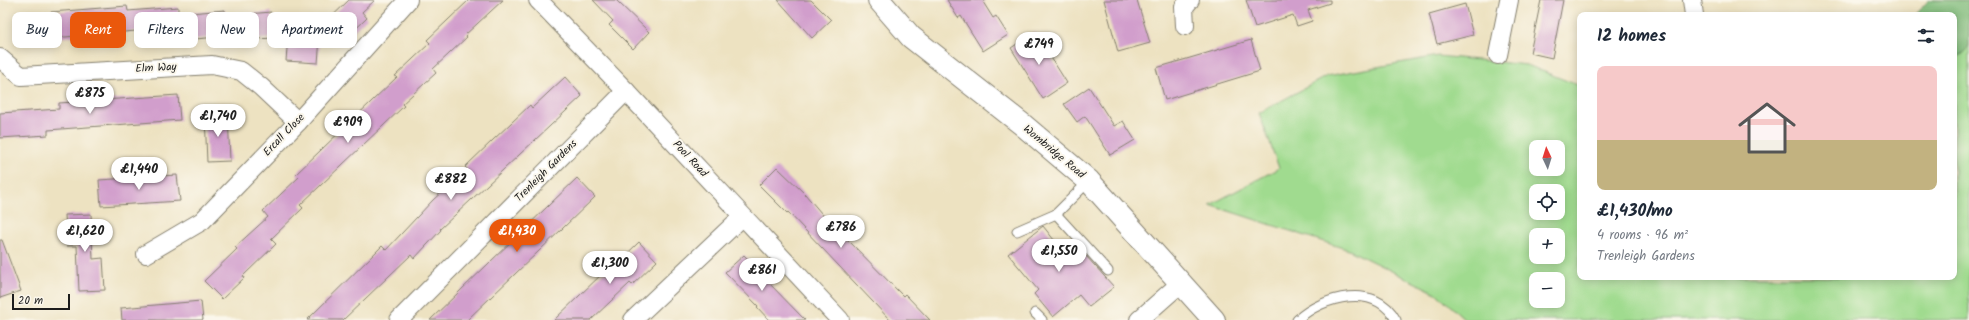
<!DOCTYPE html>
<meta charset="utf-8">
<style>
:root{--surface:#fff;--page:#f6f6f7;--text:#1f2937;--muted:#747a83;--accent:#ea580c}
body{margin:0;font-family:Kalam,sans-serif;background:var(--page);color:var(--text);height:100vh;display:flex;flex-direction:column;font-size:15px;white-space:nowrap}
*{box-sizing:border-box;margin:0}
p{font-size:13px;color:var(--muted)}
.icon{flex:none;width:22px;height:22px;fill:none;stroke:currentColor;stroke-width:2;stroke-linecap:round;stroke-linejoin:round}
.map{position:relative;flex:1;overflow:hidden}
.side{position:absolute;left:1577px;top:12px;width:380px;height:268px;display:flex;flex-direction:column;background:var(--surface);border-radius:8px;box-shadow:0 2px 10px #0003}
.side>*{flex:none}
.guide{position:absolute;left:12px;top:12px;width:380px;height:36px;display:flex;gap:8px}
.needle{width:26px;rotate:356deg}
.fabs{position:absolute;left:1529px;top:140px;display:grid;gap:8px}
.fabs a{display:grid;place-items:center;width:36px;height:36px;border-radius:8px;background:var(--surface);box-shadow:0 2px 10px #0003;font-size:20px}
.scale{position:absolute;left:12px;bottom:10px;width:58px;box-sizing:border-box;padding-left:4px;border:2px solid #1c1c1c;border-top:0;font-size:11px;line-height:14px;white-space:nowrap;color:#1c1c1c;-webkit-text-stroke:3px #fbf7ec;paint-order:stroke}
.price{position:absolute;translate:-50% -34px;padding:0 9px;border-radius:14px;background:#fff;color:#222;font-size:13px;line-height:26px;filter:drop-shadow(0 1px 2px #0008)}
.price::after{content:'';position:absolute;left:50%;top:24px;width:12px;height:9px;margin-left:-6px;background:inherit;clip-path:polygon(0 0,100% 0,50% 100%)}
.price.selected{background:var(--accent);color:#fff}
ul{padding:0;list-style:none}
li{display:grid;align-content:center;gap:8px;height:212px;padding:0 20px}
li span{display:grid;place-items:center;height:124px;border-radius:8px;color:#555}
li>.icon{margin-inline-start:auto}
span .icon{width:72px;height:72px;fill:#fffc;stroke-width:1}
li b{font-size:17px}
h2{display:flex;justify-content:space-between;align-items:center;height:48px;padding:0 20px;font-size:17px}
.pill{padding:0 14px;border-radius:8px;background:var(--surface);box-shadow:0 2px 10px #0003;font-size:14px;line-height:36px}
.pill.selected{background:var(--accent);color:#fff}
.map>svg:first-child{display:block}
.green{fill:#a0db8f;stroke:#5e7c56;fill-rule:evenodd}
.forest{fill:#80bb7a;stroke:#4e6c4b}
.building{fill:#d19ecc}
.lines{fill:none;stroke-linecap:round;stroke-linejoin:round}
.lane-casing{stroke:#847f6e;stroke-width:11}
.street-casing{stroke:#847f6e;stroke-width:20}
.secondary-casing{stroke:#847f6e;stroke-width:24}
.lane{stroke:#fff;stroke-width:9}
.street{stroke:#fff;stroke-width:18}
.secondary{stroke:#fff;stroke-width:22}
.labels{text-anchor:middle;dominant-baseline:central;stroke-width:4;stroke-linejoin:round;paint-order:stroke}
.street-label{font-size:11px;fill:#1c1c1c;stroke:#fbf7ec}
</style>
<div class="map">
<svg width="1969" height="320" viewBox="0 0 1969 320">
<rect width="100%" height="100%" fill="#fbf7ec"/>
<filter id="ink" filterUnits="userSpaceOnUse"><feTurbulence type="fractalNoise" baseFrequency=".025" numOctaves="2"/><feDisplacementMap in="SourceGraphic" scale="8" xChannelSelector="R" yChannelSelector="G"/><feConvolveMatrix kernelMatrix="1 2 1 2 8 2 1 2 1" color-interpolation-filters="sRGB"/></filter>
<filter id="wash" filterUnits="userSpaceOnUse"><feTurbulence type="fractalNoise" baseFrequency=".012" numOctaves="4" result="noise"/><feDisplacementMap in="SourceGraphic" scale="16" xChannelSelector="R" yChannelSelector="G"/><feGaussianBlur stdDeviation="0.9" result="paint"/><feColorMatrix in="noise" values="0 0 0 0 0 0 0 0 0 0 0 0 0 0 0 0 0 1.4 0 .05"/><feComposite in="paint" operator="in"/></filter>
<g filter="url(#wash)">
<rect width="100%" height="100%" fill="#ede2c1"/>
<path class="green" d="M1929,0h40v320h-503l-30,-27 -87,-43 -139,-45 69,-37 -20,-55 68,-37 111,-20 89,9 53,21v191h374v-262h-40zM1536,147h22v22h-22zM1536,191h22v22h-22zM1536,235h22v22h-22zM1536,279h22v22h-22z"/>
<polygon class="forest" points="1929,0 1969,0 1969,47 1954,61 1954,15 1914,15"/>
<g id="blocks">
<g class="building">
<polygon points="349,0 375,0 362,12 367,18 339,45 322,26"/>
<polygon points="469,0 503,0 465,35 467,37 433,69 436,73 402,104 404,106 300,205 303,208 271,239 276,244 243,276 244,278 222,299 204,281 237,249 235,247 268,217 263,211 299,177 296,174 397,77 395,76 430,43 427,40"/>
<polygon points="593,0 616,0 649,32 633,49 609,25 613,21"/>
<polygon points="778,0 811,0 831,20 812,38"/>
<polygon points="947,0 986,0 983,2 993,18 996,16 1008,35 983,51 961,16 958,18"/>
<polygon points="1104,0 1137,0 1150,43 1118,52"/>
<polygon points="1246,0 1330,0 1330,3 1308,10 1312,21 1297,26 1293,15 1255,27"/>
<polygon points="1541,0 1563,0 1552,58 1530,53"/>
<polygon points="1465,4 1473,35 1437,44 1429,14"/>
<polygon points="127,6 128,11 178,7 178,14 225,10 225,16 271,12 273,38 242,40 241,35 195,39 195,31 148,35 148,30 53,38 51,12"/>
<polygon points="1035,32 1067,83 1043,99 1011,48"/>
<polygon points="288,36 320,38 318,63 286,61"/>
<polygon points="1251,40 1260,71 1165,100 1156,68"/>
<polygon points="565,77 582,96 440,229 441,230 414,259 411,255 343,320 307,320 382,246 386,250 433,200 467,169 465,167 493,140 530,105 532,108"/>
<polygon points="1089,87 1114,126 1123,121 1135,140 1110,155 1085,116 1077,122 1064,104"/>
<polygon points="178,95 180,120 48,130 48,135 0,138 0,113 59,109 59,103"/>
<polygon points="228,114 230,161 207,162 205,115"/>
<polygon points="777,167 805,194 844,240 846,238 903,296 905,294 930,320 890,320 788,212 787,213 759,185"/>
<polygon points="177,175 180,201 101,206 99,180"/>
<polygon points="577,178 595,197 563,228 467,320 430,320"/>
<polygon points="91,214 93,259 103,258 105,290 79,291 77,246 67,246 65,215"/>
<polygon points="1043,226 1066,255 1077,246 1114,287 1089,307 1079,295 1053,317 1034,294 1038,290 1008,254"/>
<polygon points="0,240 2,240 21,291 0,298"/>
<polygon points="639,242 657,261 632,285 630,283 591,320 554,320 604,272 606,274"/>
<polygon points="744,255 767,279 766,280 805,320 769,320 757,307 758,306 725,272"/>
<polygon points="201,301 203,320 122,320 121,308"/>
</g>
</g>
</g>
<g filter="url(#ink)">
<use href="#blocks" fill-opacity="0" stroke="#847f6e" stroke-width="1"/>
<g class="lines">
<defs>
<g id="lane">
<polyline points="1089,181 1056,214 1108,271"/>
<polyline points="1017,231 1056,214"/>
<polyline points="1035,313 1042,320"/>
<path d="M1297,320c26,-24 79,-38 99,0"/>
</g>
<g id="street">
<polyline points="538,0 626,91 840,320"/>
<polyline points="1692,0 1694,15"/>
<polyline points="1185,26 1184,7 1190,0"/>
<polyline points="1498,55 1509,0"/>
<polyline points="0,58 21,76 212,65 241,71 261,87 298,122"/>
<polyline points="146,254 202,221 298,122 408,0"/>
<polyline points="399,320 626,91"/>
<polyline points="633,320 742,217"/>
<polyline points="1139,320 1182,282"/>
</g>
<polyline id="secondary" points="879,0 911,37 1023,125 1089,181 1214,320"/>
</defs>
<use href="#lane" class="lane-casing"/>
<use href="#street" class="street-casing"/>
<use href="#secondary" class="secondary-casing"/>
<use href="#lane" class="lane"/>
<use href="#street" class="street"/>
<use href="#secondary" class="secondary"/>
</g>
</g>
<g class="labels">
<g class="street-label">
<text transform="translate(156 68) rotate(-3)">Elm Way</text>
<text transform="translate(284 135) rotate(-46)">Ercall Close</text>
<text transform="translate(1054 152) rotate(40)">Wombridge Road</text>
<text transform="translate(690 159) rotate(47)">Pool Road</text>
<text transform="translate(546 171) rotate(-45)">Trenleigh Gardens</text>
</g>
</g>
</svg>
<div class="fabs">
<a><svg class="needle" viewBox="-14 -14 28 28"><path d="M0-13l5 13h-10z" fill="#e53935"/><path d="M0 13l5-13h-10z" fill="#747a83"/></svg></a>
<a><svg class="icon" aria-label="locate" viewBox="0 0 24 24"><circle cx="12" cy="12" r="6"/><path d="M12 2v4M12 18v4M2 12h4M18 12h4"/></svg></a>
<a>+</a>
<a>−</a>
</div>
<div class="scale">20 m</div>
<b class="price" style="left:1039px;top:66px">£749</b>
<b class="price" style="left:90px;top:115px">£875</b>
<b class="price" style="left:218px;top:138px">£1,740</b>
<b class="price" style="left:348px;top:144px">£909</b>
<b class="price" style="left:139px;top:191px">£1,440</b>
<b class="price" style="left:451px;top:201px">£882</b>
<b class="price" style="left:841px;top:249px">£786</b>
<b class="price" style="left:85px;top:253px">£1,620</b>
<b class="price selected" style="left:517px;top:253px">£1,430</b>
<b class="price" style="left:1059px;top:273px">£1,550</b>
<b class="price" style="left:610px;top:285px">£1,300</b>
<b class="price" style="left:762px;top:292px">£861</b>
<div class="guide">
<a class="pill">Buy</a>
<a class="pill selected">Rent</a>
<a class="pill">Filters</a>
<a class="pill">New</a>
<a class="pill">Apartment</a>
</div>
<section class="side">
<h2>12 homes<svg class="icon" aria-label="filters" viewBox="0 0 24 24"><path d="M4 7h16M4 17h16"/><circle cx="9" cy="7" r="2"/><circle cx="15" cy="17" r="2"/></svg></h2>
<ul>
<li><span style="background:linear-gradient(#f6c9c9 60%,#c2b280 0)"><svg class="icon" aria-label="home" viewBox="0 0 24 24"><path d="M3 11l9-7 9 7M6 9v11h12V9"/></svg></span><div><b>£1,430/mo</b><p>4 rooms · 96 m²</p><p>Trenleigh Gardens</p></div></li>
</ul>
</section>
</div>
